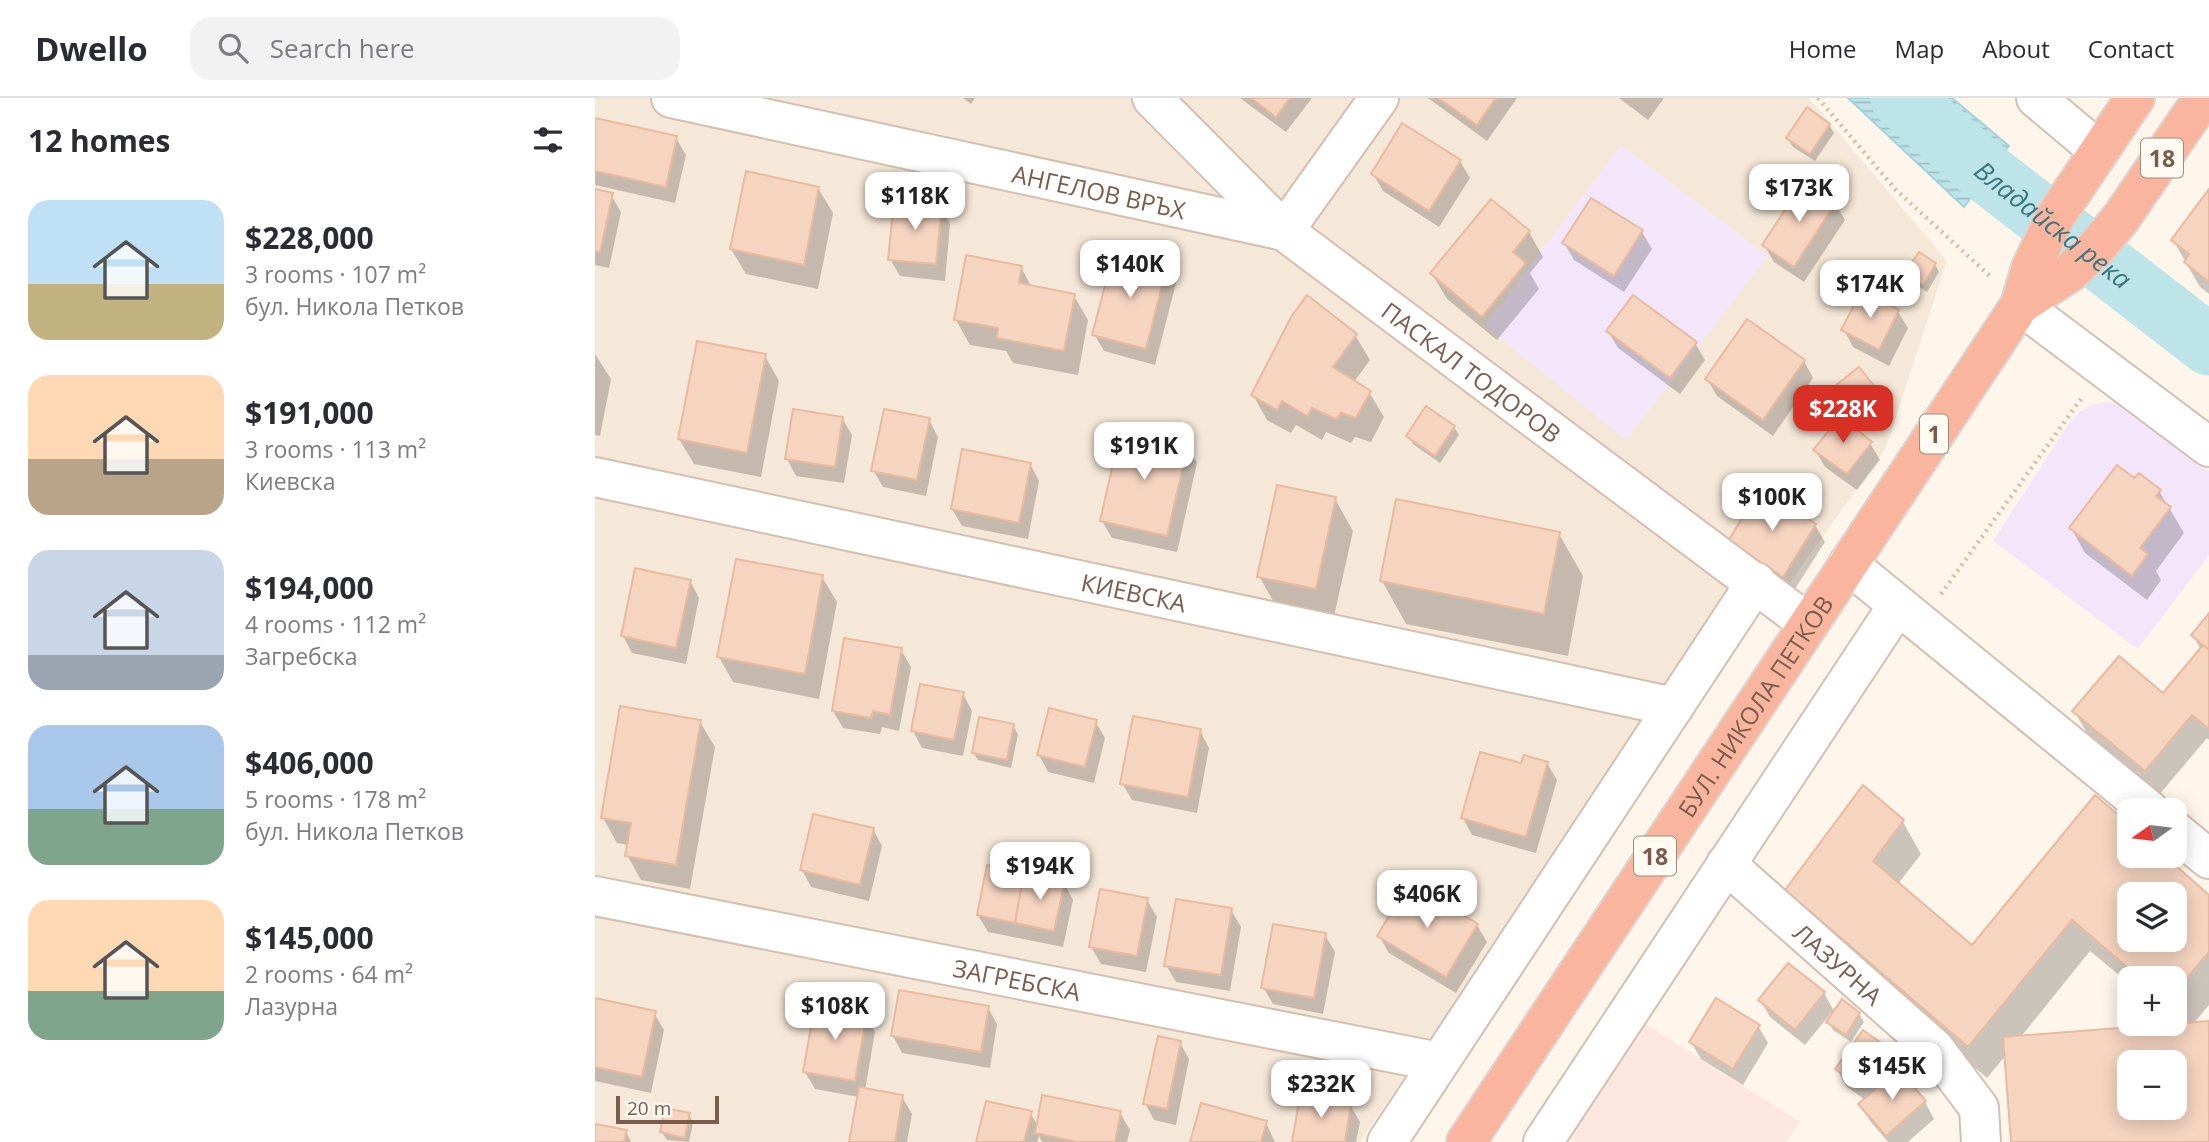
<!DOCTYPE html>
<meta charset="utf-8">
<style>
:root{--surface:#fff;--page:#f2f2f3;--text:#2b2b33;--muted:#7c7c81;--line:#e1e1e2;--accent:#d93025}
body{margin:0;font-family:"Open Sans",sans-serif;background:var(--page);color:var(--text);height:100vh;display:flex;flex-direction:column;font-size:26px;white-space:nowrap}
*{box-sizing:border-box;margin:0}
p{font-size:23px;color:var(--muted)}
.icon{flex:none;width:38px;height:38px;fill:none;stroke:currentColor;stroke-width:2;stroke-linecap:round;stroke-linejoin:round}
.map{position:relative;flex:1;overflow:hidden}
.side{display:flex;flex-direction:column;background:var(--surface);width:595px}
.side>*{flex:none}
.needle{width:46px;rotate:256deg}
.tools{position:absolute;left:1522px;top:700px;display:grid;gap:14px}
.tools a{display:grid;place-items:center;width:70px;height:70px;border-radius:14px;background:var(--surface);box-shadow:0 4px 18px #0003;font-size:35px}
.scale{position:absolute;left:21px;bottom:18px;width:103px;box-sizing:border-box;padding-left:7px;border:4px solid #7b5b4b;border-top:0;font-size:19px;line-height:24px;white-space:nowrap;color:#7b5b4b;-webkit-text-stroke:5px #fffaf2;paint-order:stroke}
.price{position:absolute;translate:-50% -60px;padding:0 16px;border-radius:14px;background:#fff;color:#222;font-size:23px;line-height:46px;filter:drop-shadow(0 2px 4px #0008)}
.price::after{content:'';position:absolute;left:50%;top:42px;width:21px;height:16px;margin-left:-10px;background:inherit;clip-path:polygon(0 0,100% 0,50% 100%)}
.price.active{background:var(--accent);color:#fff}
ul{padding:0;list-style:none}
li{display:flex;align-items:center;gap:21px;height:175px;padding:0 28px}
li span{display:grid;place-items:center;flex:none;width:196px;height:140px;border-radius:21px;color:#555}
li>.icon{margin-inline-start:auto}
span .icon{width:84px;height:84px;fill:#fffc;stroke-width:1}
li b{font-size:30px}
h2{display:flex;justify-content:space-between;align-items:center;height:84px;padding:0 28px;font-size:30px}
header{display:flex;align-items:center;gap:42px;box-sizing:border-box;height:98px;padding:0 35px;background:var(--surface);border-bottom:2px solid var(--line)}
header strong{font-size:33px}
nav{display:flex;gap:38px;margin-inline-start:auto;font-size:24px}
.search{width:490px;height:63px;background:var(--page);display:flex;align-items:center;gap:18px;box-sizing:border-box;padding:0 24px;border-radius:21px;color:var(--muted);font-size:26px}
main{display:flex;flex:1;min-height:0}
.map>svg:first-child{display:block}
.residential{fill:#f6e8d8}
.commercial{fill:#fee7de}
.education{fill:#f3e6fb}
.water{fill:url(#water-rules);stroke:#a2d4dc;stroke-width:2}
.shadow{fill:#0003;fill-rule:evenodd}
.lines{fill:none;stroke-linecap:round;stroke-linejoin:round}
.river{stroke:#bde4e9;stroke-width:61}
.building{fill:#f5d4c0;stroke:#e9ba9f;stroke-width:2;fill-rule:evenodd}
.minor-casing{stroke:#d4bfb1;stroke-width:42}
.highway-casing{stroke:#ddd4d0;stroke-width:42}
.path{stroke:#dbb7a2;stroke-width:4.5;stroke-dasharray:2 5;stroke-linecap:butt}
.minor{stroke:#fff;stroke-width:38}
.highway{stroke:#fab59f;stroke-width:38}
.labels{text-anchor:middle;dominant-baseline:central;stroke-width:7;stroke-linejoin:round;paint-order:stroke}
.shield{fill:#fffaf2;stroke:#a38b7d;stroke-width:2}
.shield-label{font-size:23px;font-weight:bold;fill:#7b5b4b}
.street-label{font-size:24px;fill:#7b5b4b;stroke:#fffaf2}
.water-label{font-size:26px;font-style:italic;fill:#3c7681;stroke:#fffaf2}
</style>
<header>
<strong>Dwello</strong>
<div class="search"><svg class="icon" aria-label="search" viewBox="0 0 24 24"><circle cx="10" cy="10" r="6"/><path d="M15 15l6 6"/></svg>Search here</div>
<nav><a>Home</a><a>Map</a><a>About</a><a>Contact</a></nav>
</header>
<main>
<section class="side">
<h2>12 homes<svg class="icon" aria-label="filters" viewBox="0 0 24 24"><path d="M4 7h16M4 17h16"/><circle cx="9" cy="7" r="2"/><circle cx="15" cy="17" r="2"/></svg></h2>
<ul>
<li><span style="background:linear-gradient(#bfe0f5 60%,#c2b280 0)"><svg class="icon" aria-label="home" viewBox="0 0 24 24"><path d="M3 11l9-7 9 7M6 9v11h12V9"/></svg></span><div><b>$228,000</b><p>3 rooms · 107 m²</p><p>бул. Никола Петков</p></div></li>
<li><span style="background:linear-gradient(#ffd9b3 60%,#b9a48a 0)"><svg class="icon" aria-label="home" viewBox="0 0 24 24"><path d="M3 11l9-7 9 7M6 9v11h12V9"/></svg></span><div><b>$191,000</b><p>3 rooms · 113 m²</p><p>Киевска</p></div></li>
<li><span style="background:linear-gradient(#c9d6e8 75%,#9aa5b1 0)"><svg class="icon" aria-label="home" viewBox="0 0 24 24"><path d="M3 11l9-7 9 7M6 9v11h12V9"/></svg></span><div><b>$194,000</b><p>4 rooms · 112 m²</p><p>Загребска</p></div></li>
<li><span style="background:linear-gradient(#a9c7e8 60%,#7fa58c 0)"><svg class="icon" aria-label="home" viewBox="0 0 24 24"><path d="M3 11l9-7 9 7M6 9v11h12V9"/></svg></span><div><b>$406,000</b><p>5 rooms · 178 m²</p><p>бул. Никола Петков</p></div></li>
<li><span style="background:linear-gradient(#ffd9b3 65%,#7fa58c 0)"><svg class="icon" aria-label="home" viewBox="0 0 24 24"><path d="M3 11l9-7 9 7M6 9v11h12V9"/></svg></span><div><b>$145,000</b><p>2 rooms · 64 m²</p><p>Лазурна</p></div></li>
</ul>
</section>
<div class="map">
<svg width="1614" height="1044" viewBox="0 0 1614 1044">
<defs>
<pattern id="water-rules" width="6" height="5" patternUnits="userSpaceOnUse" patternTransform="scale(1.75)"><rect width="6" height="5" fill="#bde4e9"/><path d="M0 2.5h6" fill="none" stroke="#9fbcbf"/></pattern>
</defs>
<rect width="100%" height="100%" fill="#fef6ea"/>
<polygon class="residential" points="0,0 1214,0 1352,163 1290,352 1191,490 1155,468 765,1044 0,1044"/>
<polygon class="commercial" points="1049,925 1205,1024 1191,1044 981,1044 970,1038"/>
<g class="education">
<polygon points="1026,47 1173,158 1031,342 890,228"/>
<polygon points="1514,304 1526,307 1537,314 1614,373 1614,457 1543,551 1398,443 1475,324 1485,314 1499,306"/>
</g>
<polygon class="water" points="1253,0 1357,0 1414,48 1369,109"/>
<g class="shadow">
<polygon points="368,0 380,0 376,6"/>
<polygon points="645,0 717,0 691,34"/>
<polygon points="833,0 922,0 892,43"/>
<polygon points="1024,0 1069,0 1053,22"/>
<polygon points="0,22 81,40 91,57 80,105 0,87"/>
<polygon points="1234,27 1239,35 1220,63 1198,49 1193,41"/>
<polygon points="865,63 875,80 844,129 788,93 778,76"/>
<polygon points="223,90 238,115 223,191 151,176 136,151"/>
<polygon points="0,93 16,97 26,114 14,170 0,167"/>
<polygon points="1614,93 1614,196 1605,189 1578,142"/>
<polygon points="997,102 1047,134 1057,151 1029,194 979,162 969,145"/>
<polygon points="1240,105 1250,122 1209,184 1179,164 1169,147"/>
<polygon points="346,109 355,126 350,183 305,178 295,161"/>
<polygon points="934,134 948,159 935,175 944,191 902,242 852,201 837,176"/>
<polygon points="1340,166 1344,174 1332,194 1316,184 1311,176"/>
<polygon points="571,168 581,185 560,267 509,253 499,236"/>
<polygon points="426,169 437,190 479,198 493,222 483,277 418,265 411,253 375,247 361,222"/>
<polygon points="1303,214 1313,230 1294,268 1258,249 1249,232"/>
<polygon points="1013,233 1100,245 1110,262 1085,296 1023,250"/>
<polygon points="760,237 775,262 759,284 774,294 789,319 776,344 760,339 756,345 731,334 727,342 701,327 696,335 672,322 658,297"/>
<polygon points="0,256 16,281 5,338 0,337"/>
<polygon points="170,258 184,283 166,379 99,366 84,341"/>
<polygon points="1209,263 1218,280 1178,338 1122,298 1112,281"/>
<polygon points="1247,296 1291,305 1295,313 1276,329"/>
<polygon points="247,320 257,337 249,385 201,378 192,361"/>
<polygon points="334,322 343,339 331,398 288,389 278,372"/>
<polygon points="859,329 864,337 845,365 818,346 813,338"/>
<polygon points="1275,345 1285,362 1262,392 1230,369 1220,352"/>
<polygon points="592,348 602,365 582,454 517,440 507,423"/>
<polygon points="435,366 444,383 433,441 367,428 357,411"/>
<polygon points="1539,383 1564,393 1589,435 1561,473 1566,482 1552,502 1490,455 1476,430"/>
<polygon points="740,401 758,433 738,523 682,510 664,478"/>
<polygon points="1220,427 1230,444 1198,494 1135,443"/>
<polygon points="964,436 988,478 973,558 811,526 787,483"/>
<polygon points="227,479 242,504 224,601 138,584 124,559"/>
<polygon points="95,483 104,500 91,566 37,555 28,538"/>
<polygon points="1614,518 1614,642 1612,640 1564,697 1494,638 1479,613 1568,598 1606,552 1598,537"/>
<polygon points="306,552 316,569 304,633 287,629 285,636 248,630 238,613"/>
<polygon points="368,596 377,613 368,658 327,650 318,633"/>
<polygon points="500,623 510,640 499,685 453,674 444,657"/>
<polygon points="105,624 120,649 95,791 46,782 32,757 34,747 22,745 8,720"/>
<polygon points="418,628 423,636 416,670 383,662 378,654"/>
<polygon points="605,633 614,650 602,715 537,702 527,685"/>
<polygon points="952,665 962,682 941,755 877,737 868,720"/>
<path d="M1308,724l18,32 -23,30 74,63 158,-91h32l47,41v108l-16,19 16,118h-196l-7,-87 -19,23 -182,-156 -18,-32zM1535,796h45v46h-45zM1495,853l40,33v-6h45v45l3,2 -158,13zM1535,964h45v46h-45z"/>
<polygon points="278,731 287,748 274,803 216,789 207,772"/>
<polygon points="469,785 478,802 468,849 393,834 383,817"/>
<polygon points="552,802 562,819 551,874 506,866 496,849"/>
<polygon points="636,812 646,829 635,893 581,884 571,867"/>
<polygon points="882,827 892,844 861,895 794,855 784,838"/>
<polygon points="730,837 740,854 728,916 678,906 668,889"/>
<polygon points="1229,895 1240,915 1264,916 1269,924 1256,944 1238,932 1234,924 1239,916 1236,915 1210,947 1175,919 1165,902"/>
<polygon points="0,902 59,915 69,932 56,995 0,983"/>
<polygon points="393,910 402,926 395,970 307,955 298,938"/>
<polygon points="271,917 280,934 270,992 307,999 317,1016 312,1044 256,1044 264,999 220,991 210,974"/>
<polygon points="1163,928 1173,945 1148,987 1106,961 1096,944"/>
<polygon points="585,945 594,961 581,1027 559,1022 550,1005"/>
<polygon points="1292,951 1301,968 1292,981 1303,973 1330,1004 1339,1021 1313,1044 1293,1044 1275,1023 1265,1006 1270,1002 1251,988 1242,971"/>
<polygon points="755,1007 765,1024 761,1044 699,1044"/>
<polygon points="435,1015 443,1028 525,1015 535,1032 532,1044 447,1044 444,1038 442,1044 383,1044"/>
<polygon points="94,1017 98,1025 94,1044 72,1042 67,1034"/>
<polygon points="671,1025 680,1044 597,1044"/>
<polygon points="0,1028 31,1034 36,1044 0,1044"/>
</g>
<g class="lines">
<path class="river" id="s1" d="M1306,0l87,76 221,171"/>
</g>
<g class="building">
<polygon points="656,0 695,0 681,19"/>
<polygon points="843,0 901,0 882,27"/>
<polygon points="1212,9 1235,26 1215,56 1191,40"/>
<polygon points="0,20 82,38 71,89 0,73"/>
<polygon points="807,25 866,62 834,113 776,76"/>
<polygon points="151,73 224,89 209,167 135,151"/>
<polygon points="1209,83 1241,104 1199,169 1167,147"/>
<polygon points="0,91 18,95 5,154 0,153"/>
<polygon points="1614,91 1614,184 1589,164 1594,156 1576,142"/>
<polygon points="996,100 1048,132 1019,178 967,145"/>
<polygon points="896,101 935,133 918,154 931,165 887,219 835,175"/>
<polygon points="299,103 347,107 341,166 293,162"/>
<polygon points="519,153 572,167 551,251 497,237"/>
<polygon points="1324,154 1341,165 1328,187 1309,176"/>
<polygon points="371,157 427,168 424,185 480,196 469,253 402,240 403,230 359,222"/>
<polygon points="1267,192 1304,212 1284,252 1246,232"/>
<polygon points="712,197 762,236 738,269 776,293 761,320 746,315 741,321 717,310 712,318 687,303 682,312 656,297 696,219"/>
<polygon points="1038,197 1102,244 1075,280 1011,233"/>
<polygon points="1152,221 1210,262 1168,322 1110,281"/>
<polygon points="102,243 171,256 152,355 83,341"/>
<polygon points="1264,269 1292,304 1270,323 1240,288"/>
<polygon points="831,308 860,328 840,358 811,338"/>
<polygon points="198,311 248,319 240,369 190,361"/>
<polygon points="289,311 335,320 322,382 276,373"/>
<polygon points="1246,318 1277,344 1252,376 1218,352"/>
<polygon points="526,331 593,346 572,438 505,423"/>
<polygon points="367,351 436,365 424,425 356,411"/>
<polygon points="1522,367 1539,380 1544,375 1566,392 1561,398 1576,409 1545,450 1553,456 1537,478 1474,430"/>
<polygon points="682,387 741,399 721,491 662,479"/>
<polygon points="1166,390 1221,426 1188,479 1133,443"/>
<polygon points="801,401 965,434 949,516 785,483"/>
<polygon points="141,461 228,477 210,576 122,559"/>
<polygon points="40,470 96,482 81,550 26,538"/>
<polygon points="1614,515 1614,552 1596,537"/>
<polygon points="249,540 307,550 295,617 278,613 276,620 237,613"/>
<polygon points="1608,547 1614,552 1614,631 1597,617 1550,673 1477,613 1524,558 1568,595"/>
<polygon points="325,586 369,594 359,642 316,633"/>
<polygon points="25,608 106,622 81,767 30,758 36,725 6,720"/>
<polygon points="454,610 502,622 490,669 442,657"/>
<polygon points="538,618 606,631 593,699 525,686"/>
<polygon points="384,619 419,626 412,662 377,655"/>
<polygon points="885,654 926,665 929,657 953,664 931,739 866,720"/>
<path d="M1268,687l41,35 -31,41 99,84 123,-150 35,30v31h35l44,39v57l-34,40v-14h-35l-68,-58 -104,127 -183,-157zM1535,796h45v46h-45z"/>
<polygon points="218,716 279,730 265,787 205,772"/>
<polygon points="392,767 429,775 420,825 382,817"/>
<polygon points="429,775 470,783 459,833 420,825"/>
<polygon points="814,785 883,826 851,879 782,838"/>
<polygon points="505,791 553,800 542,858 494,849"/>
<polygon points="581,801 637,810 626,877 569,868"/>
<polygon points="678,826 731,835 719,900 666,890"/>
<polygon points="1193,865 1230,894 1200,932 1163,902"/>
<polygon points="304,892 394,908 386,954 296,938"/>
<polygon points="0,900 61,913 47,979 0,969"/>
<polygon points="1121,900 1165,927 1138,971 1094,944"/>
<polygon points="1247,901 1265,915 1251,937 1231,924"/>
<polygon points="220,906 272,915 260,983 208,974"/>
<path d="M1614,923v121h-198l-8,-105zM1535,964h45v46h-45z"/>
<polygon points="1268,932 1293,950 1265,989 1240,971"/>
<polygon points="563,938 586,943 572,1011 548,1006"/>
<polygon points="1303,971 1331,1003 1291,1038 1263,1006"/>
<polygon points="264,989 308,997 300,1044 254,1044"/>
<polygon points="447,997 526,1013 520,1044 482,1044 440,1035"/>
<polygon points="705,997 756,1005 750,1044 697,1044"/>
<polygon points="391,1003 437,1013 429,1044 381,1044"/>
<polygon points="606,1005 672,1023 666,1044 595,1044"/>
<polygon points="70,1010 95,1015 90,1040 65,1034"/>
<polygon points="0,1026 32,1032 29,1044 0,1044"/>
</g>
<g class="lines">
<defs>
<g id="minor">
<path id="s2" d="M76,0l613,133 95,-133"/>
<path id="s3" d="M557,0l132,133 525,393"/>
<polyline points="1441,0 1503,52"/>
<polyline points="1425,207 1614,349"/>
<path id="s4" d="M0,379l1079,230"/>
<polyline points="1253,466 1554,712"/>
<polyline points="1580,733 1614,761"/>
<path id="s5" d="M1131,766l208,184 45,60 2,34"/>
<path id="s6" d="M0,798l844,166"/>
<polyline points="792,1044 1161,484"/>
<polyline points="948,1044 1303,507"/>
</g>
<g id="highway">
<polyline points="1425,207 1474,175 1501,150 1526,120 1608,0"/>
<path id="s7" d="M871,1044l554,-837 11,-37 24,-51 80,-119"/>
</g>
</defs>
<use href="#minor" class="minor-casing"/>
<use href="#highway" class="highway-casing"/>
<g class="path">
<polyline points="1223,0 1301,92 1395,178"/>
<polyline points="1346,496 1488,298"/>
</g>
<use href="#minor" class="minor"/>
<use href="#highway" class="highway"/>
</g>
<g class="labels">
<g class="shield">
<rect x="1546" y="40.5" width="42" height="39" rx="5"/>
<rect x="1325" y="316.5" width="28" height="39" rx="5"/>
<rect x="1039" y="738.5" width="42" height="39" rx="5"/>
</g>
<g class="shield-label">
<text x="1567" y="60">18</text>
<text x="1339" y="336">1</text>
<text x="1060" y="758">18</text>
</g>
<g class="street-label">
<text stroke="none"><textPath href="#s2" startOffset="438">АНГЕЛОВ ВРЪХ</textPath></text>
<text stroke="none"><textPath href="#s3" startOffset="422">ПАСКАЛ ТОДОРОВ</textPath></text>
<text stroke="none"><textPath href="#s4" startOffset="551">КИЕВСКА</textPath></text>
<text stroke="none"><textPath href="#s7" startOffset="523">БУЛ. НИКОЛА ПЕТКОВ</textPath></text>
<text stroke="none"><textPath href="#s5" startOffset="150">ЛАЗУРНА</textPath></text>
<text stroke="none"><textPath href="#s6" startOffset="430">ЗАГРЕБСКА</textPath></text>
</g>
<g class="water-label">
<text stroke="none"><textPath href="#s1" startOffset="198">Владайска река</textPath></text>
</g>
</g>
</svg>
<div class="tools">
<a><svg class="needle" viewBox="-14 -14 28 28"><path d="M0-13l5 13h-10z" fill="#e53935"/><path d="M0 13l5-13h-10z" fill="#7c7c81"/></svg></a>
<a><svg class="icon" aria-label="layers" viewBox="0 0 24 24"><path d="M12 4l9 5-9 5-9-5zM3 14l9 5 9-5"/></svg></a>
<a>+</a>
<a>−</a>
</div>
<div class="scale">20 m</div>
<b class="price" style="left:1204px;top:126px">$173K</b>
<b class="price" style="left:320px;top:134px">$118K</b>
<b class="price" style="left:535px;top:202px">$140K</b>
<b class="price" style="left:1275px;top:222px">$174K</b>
<b class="price active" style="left:1248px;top:347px">$228K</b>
<b class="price" style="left:549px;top:384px">$191K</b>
<b class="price" style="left:1177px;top:435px">$100K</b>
<b class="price" style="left:445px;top:804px">$194K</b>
<b class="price" style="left:832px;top:832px">$406K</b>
<b class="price" style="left:240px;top:944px">$108K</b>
<b class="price" style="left:1297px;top:1004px">$145K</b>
<b class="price" style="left:726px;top:1022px">$232K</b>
</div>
</main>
